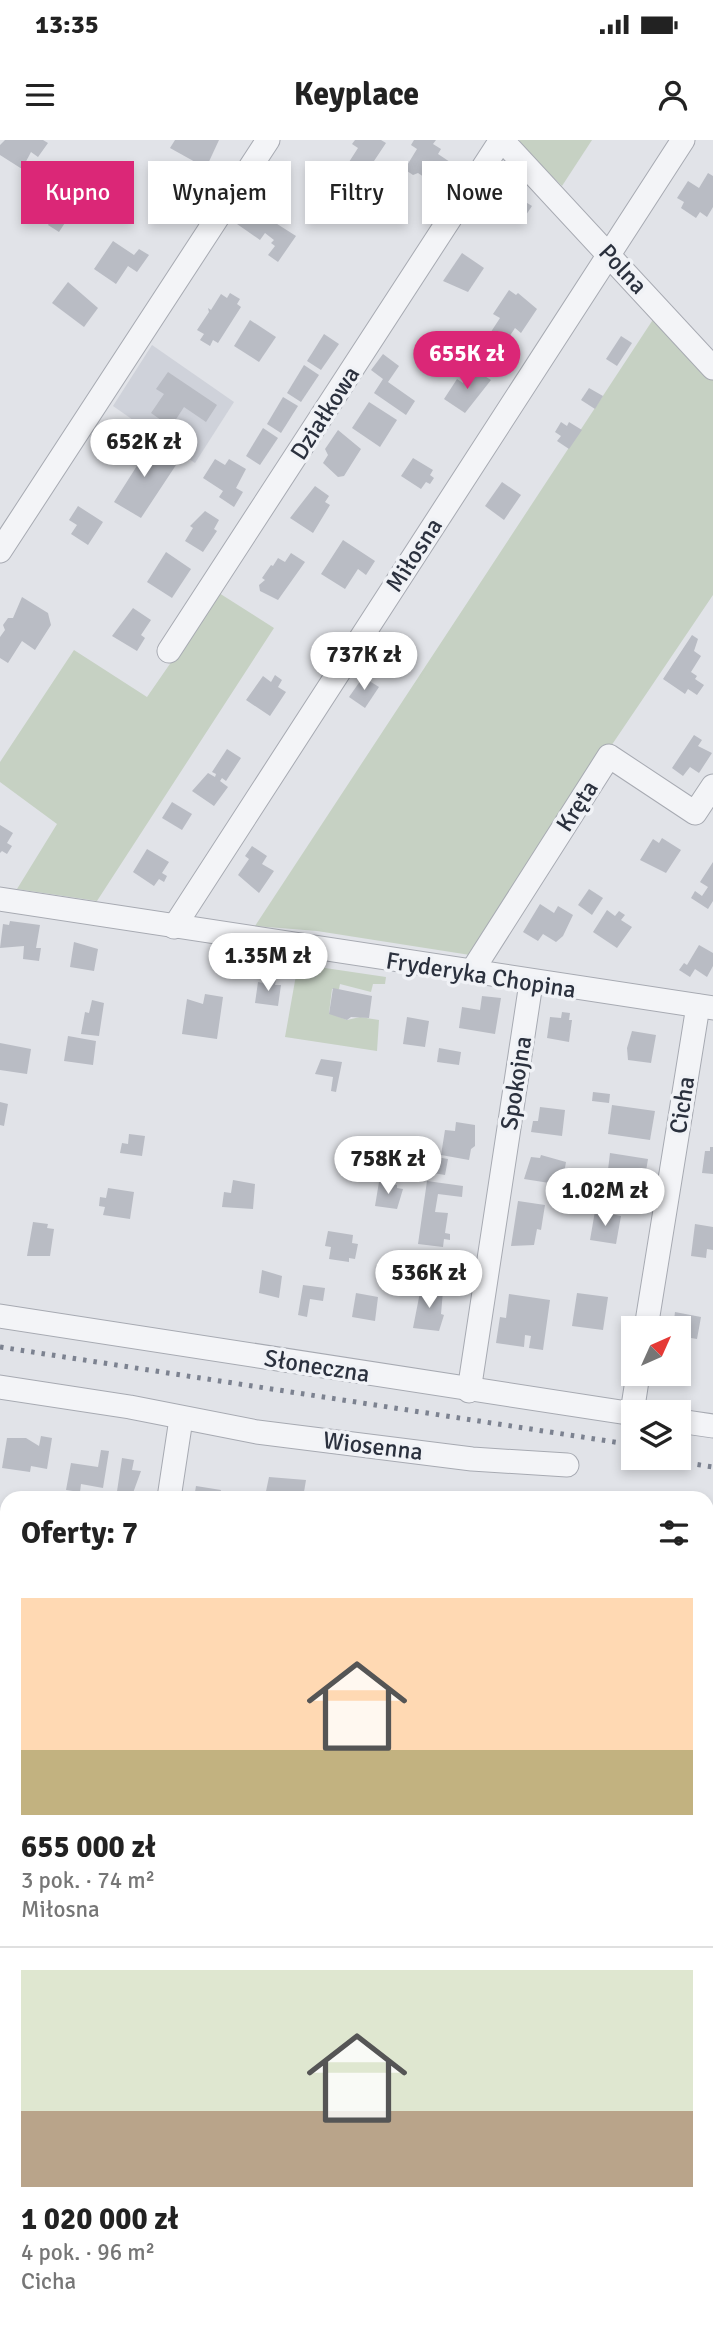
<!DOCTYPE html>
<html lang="pl">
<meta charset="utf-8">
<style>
:root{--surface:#fff;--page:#f2f2f2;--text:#222;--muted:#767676;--line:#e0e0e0;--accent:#db2777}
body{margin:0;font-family:Signika,sans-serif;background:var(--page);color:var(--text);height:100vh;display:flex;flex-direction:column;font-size:26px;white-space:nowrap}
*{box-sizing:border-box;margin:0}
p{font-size:23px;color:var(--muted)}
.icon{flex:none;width:38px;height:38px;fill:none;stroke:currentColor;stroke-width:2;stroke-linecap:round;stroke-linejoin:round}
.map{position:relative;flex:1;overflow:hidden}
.drawer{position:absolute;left:0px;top:1351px;width:714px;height:842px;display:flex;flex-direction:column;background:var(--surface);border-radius:21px 21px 0 0;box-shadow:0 4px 10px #0003}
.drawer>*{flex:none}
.hud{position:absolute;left:21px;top:21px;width:672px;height:63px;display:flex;gap:14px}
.needle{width:46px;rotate:45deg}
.buttons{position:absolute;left:621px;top:1176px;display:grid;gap:14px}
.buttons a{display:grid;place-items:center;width:70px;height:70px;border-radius:0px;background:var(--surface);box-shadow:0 4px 10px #0003;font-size:35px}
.price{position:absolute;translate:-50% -60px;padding:0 16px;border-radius:24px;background:#fff;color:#222;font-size:23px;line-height:46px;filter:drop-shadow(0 2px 4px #0008)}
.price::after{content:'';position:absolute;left:50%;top:42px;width:21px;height:16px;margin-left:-10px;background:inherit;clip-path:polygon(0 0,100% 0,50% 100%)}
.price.active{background:var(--accent);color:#fff}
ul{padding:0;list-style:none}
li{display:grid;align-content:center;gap:14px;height:371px;padding:0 21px}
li+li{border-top:2px solid var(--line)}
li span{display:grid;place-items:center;height:217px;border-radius:0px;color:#555}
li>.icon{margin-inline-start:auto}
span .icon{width:126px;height:126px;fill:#fffc;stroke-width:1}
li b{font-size:30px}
h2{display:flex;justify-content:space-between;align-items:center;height:84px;padding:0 21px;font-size:30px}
.tag{padding:0 24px;border-radius:0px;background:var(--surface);box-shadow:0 4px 10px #0003;font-size:24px;line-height:63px}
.tag.active{background:var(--accent);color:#fff}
.status{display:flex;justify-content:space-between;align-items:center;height:49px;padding:0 35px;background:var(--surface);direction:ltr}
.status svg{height:19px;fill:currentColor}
header{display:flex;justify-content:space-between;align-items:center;height:91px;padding:0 21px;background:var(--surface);font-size:32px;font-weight:700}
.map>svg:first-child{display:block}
.built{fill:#cfd2da}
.green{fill:#c6d1c3}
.building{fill:#b9bcc4}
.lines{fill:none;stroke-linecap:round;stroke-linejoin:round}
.minor-casing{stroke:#a7aab2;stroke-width:25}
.minor{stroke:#f3f4f7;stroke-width:23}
.rail{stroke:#7c8290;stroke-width:5;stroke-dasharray:3.5 7;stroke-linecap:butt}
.labels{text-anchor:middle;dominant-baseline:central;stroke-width:7;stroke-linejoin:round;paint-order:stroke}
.street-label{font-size:24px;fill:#2b313e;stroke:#f0f2f6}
</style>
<div class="status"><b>13:35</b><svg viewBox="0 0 49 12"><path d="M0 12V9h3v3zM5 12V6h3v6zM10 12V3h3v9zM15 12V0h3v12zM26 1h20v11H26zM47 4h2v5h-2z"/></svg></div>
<header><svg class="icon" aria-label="menu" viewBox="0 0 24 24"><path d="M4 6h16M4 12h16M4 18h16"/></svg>Keyplace<svg class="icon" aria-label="person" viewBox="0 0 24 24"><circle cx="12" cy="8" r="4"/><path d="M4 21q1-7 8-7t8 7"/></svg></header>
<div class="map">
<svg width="713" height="2192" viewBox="0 0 713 2192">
<rect width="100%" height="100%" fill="#e1e3e8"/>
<polygon class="built" points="152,205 234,262 195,323 113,266"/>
<g class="green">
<polygon points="520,0 592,0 562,46 520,5"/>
<polygon points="654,178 713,239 713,455 470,815 317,791 255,786"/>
<polygon points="219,453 274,488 97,761 17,749 57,684 0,642 0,622 74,510 147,557"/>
<polygon points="298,824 386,837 385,844 373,844 371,852 340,844 339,849 332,849 329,873 347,880 360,877 379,880 377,911 285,897"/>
<polygon points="283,2186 652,2186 661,2192 293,2192"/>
</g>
<g class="building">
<polygon points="5,0 43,0 48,3 38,17 31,12 22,29 0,15 0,5"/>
<polygon points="175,0 219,0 206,28 170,8"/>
<polygon points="355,0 381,0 386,3 366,33 349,22 358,8 352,4"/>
<polygon points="414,0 436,0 433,4 441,9 438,14 450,22 443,37 434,46 424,43 424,37 418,33 413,35 407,31 406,27 417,9 411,5"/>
<polygon points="347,29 365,41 356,55 338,43"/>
<polygon points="708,33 713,36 713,67 707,77 700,72 696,78 681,68 684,62 677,58 688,41 699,48"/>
<polygon points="497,44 532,66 522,81 487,59"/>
<polygon points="61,65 72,72 59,92 48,85"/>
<polygon points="249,66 296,96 278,122 268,115 275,106 271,103 274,100 265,93 260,100 237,84"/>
<polygon points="113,101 134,115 139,109 149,115 137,132 128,126 116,144 94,129"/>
<polygon points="462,113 484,128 468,152 443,141"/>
<polygon points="68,142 98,168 84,187 52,163"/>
<polygon points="509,150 516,155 518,153 537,169 521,193 515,188 500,211 485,201 500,178 493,174"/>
<polygon points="230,153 240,159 237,164 241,167 218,203 213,200 210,206 200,200 204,194 197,190 209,172 208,168 211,170 221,154 227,158"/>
<polygon points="250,180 276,197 259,222 234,206"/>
<polygon points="324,194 339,204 321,230 307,221"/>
<polygon points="621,196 632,203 617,226 606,219"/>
<polygon points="383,214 399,226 388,242 415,261 406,275 374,253 383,239 371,230"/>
<polygon points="304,225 319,235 301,262 287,253"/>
<polygon points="472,228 491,240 465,273 444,259 457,239 463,243"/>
<polygon points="168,232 217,265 206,282 184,267 171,287 151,273 164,254 156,249"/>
<polygon points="589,248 603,256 595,269 581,260"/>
<polygon points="283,257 298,266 281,293 267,284"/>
<polygon points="369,262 397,280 380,307 352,288"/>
<polygon points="561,282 567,286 569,282 582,290 569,309 557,301 561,296 555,292"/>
<polygon points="263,288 278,298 260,325 246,316"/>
<polygon points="338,290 361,309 344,336 338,337 323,323 328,315 325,309"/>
<polygon points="135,299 176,325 141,378 114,362 140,321 126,312"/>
<polygon points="413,318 433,330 430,335 434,338 430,344 426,342 421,349 401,336"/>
<polygon points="215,319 225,325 229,319 246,329 236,348 243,352 234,367 219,357 223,351 203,338"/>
<polygon points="502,342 521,355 504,380 485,366"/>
<polygon points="315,346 329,356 325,362 330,365 313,393 290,378"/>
<polygon points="78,366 103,382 88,405 71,394 77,385 69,380"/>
<polygon points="205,371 219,380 214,389 217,391 203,412 185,401 193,388 190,386"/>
<polygon points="343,400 375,421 366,435 358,429 345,449 321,434"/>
<polygon points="166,412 191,429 172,458 147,442"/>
<polygon points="291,413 305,422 278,460 260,451 259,445 265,440 262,438 271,425 273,426 278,418 285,422"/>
<polygon points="22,457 48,473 51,485 35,510 22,501 8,523 0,518 0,497 5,490 3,485 8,478 13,478"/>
<polygon points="133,468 151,480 141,495 145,498 137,511 112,496"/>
<polygon points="692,495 698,499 694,511 701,516 691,532 697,536 695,539 704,545 697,555 688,549 685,554 663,539"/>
<polygon points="275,535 282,540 278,547 286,552 270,576 246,560 263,536 271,542"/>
<polygon points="363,537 379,547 365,568 349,557"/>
<polygon points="694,595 702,600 698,606 712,613 699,633 690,627 683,636 672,628"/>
<polygon points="227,609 241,618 226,641 222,638 220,641 228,647 214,666 192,651 208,633 215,637 216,634 212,632"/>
<polygon points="172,662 192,674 182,690 162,678"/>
<polygon points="0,685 13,693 7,703 12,706 7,714 2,711 0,713"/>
<polygon points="662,698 681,710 666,733 640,720 653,699 659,703"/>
<polygon points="252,706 267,716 262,724 274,731 259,753 238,735 249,719 245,716"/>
<polygon points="147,709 169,722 162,733 167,736 164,742 159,739 154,746 133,732"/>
<polygon points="713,722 713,761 708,769 691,758 695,751 702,756 708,747 700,742"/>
<polygon points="589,749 603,758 592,775 578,765"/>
<polygon points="540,764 554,773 558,766 573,775 563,796 556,802 543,794 538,801 523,792"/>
<polygon points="607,770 615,776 619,771 625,775 621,780 632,787 617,808 593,792"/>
<polygon points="10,781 40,785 36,808 41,808 39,821 23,819 24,806 0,808 3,784 9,785"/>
<polygon points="74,802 98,809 94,831 70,827"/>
<polygon points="699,805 713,813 713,826 707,837 695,829 690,837 679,830 684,823 687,825"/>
<polygon points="303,825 318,827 316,837 302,834"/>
<polygon points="269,839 276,840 275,845 281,845 278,866 255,863 258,842 268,844"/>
<polygon points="333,848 372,856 369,878 351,877 347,880 329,874"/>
<polygon points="205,854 223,857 217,899 182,894 187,859 203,864"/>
<polygon points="482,856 501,858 495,894 459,888 462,867 480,870"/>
<polygon points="92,860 104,863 99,896 81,894 85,872 89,873"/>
<polygon points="562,872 570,873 569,880 572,880 569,902 547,898 550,877 561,878"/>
<polygon points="407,877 429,881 425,907 403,904"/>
<polygon points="632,891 656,895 651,923 628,920 627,908"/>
<polygon points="68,896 96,901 93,925 64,921"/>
<polygon points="0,903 31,909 27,934 0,930"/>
<polygon points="439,908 461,912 459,925 437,922"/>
<polygon points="321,919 342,922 336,952 331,951 333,937 315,934"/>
<polygon points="593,952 610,954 609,963 592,961"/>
<polygon points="0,962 8,964 4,986 0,985"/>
<polygon points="612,965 655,971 650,1000 608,994"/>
<polygon points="540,967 565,970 562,996 531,992 533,981 538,981"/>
<polygon points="456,982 475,985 475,1006 471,1009 469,1020 441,1015 445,990 455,991"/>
<polygon points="129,994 145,996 142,1016 120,1013 122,1003 128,1004"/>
<polygon points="710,1007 713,1007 713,1034 702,1033 705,1011 710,1011"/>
<polygon points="610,1013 648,1019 643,1049 617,1045 619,1032 608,1030"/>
<polygon points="541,1015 566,1022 562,1045 524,1039 531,1017 540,1018"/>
<polygon points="430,1016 448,1019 445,1035 427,1032"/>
<polygon points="233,1040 255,1044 253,1069 222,1067 224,1052 231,1053"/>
<polygon points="427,1041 463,1046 462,1057 438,1054 435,1072 448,1073 445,1093 450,1094 450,1100 444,1099 443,1107 418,1104"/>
<polygon points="379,1042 397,1045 397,1048 403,1049 397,1069 375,1066"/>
<polygon points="108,1048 134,1052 130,1079 103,1075 105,1067 99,1066 100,1057 106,1058"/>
<polygon points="518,1061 545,1065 541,1090 537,1089 534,1105 511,1106"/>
<polygon points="595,1071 621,1076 616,1104 590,1100"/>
<polygon points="33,1082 48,1084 47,1088 54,1089 50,1116 27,1116"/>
<polygon points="695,1084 713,1087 713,1110 707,1109 706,1118 691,1116"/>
<polygon points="328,1091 353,1095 352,1103 358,1104 355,1119 349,1118 349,1122 329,1119 331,1107 325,1106"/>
<polygon points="262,1130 282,1136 279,1158 259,1153"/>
<polygon points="303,1145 325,1148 323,1161 310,1159 307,1177 298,1175"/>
<polygon points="421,1147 443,1151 441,1174 444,1175 439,1191 413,1188"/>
<polygon points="356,1153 378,1157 375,1181 352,1177"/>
<polygon points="577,1153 608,1157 603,1190 572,1186"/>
<polygon points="509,1154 550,1160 543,1210 529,1208 531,1196 525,1195 524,1207 496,1203 500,1177 506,1178"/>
<polygon points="675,1172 701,1177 697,1199 679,1196 679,1188 673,1188"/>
<polygon points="41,1296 52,1298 47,1329 31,1326 30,1332 2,1328 7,1298 26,1298 39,1306"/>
<polygon points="101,1310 109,1311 103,1348 81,1344 80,1352 66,1350 71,1323 98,1327"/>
<polygon points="122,1318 134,1320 132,1330 141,1331 133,1353 141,1358 116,1358"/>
<polygon points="269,1337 306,1340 303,1358 265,1356"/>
<polygon points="196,1346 221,1350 219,1358 194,1358"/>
<polygon points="0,1381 7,1383 7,1412 2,1416"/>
<polygon points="0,1435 7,1437 7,1462 0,1461"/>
<polygon points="707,1557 713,1561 713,1586 707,1583"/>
<polygon points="707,1611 713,1615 713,1643 707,1653"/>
<polygon points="4,2130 7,2151 0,2158 0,2134"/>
<polygon points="51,2186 83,2186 92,2192 47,2192"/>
</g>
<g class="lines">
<defs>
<g id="minor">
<polyline points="502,0 713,228"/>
<polyline points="0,411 268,0"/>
<polyline points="169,511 501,0"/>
<polyline points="0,759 713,868"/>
<polyline points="174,787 683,0"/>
<polyline points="472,831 609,616 695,673 713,646"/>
<polyline points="0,1176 634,1274"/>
<polyline points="646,1188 698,866"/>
<polyline points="0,1247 130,1267 257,1292 472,1319 567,1325"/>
<polyline points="469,1251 531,843"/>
<polyline points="632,1273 638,1234"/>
<polyline points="679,1281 713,1286"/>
<polyline points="169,1358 181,1279"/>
<polyline points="0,1657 7,1658"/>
<polyline points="0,1855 7,1844"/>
<polyline points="0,2100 7,2104"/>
<polyline points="130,2186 139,2192"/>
</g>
</defs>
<use href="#minor" class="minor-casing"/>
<use href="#minor" class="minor"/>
<g class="rail">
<polyline points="0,1207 634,1305"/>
<polyline points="656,1318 713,1327"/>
</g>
</g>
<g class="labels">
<g class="street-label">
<text transform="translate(623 129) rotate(47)">Polna</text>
<text transform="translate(325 273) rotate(-57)">Działkowa</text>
<text transform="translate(414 415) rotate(-57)">Miłosna</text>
<text transform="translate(577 666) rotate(-57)">Kręta</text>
<text transform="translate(481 835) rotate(9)">Fryderyka Chopina</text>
<text transform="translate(516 943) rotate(-81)">Spokojna</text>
<text transform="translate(682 965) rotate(-81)">Cicha</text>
<text transform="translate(317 1226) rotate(9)">Słoneczna</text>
<text transform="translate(373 1306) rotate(7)">Wiosenna</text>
</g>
</g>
</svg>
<div class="buttons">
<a><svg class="needle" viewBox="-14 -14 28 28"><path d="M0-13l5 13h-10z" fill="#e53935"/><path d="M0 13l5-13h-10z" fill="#767676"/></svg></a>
<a><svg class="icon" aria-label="layers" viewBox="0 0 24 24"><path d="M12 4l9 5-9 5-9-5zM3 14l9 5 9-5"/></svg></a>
</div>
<b class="price active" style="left:467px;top:251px">655K zł</b>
<b class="price" style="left:144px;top:339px">652K zł</b>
<b class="price" style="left:364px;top:552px">737K zł</b>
<b class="price" style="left:268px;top:853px">1.35M zł</b>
<b class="price" style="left:388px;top:1056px">758K zł</b>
<b class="price" style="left:605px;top:1088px">1.02M zł</b>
<b class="price" style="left:429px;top:1170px">536K zł</b>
<div class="hud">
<a class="tag active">Kupno</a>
<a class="tag">Wynajem</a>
<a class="tag">Filtry</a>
<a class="tag">Nowe</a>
</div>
<section class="drawer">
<h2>Oferty: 7<svg class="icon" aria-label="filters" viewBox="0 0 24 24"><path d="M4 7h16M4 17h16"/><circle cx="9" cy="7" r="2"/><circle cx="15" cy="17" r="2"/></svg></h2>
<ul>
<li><span style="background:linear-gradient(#ffd9b3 70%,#c2b280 0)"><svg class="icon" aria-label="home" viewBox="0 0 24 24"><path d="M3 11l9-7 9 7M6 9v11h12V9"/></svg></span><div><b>655 000 zł</b><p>3 pok. · 74 m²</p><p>Miłosna</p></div></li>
<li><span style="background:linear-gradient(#dfe7d0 65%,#b9a48a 0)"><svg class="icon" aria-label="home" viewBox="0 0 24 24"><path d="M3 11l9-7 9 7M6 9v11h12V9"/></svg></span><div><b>1 020 000 zł</b><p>4 pok. · 96 m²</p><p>Cicha</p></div></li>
</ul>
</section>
</div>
